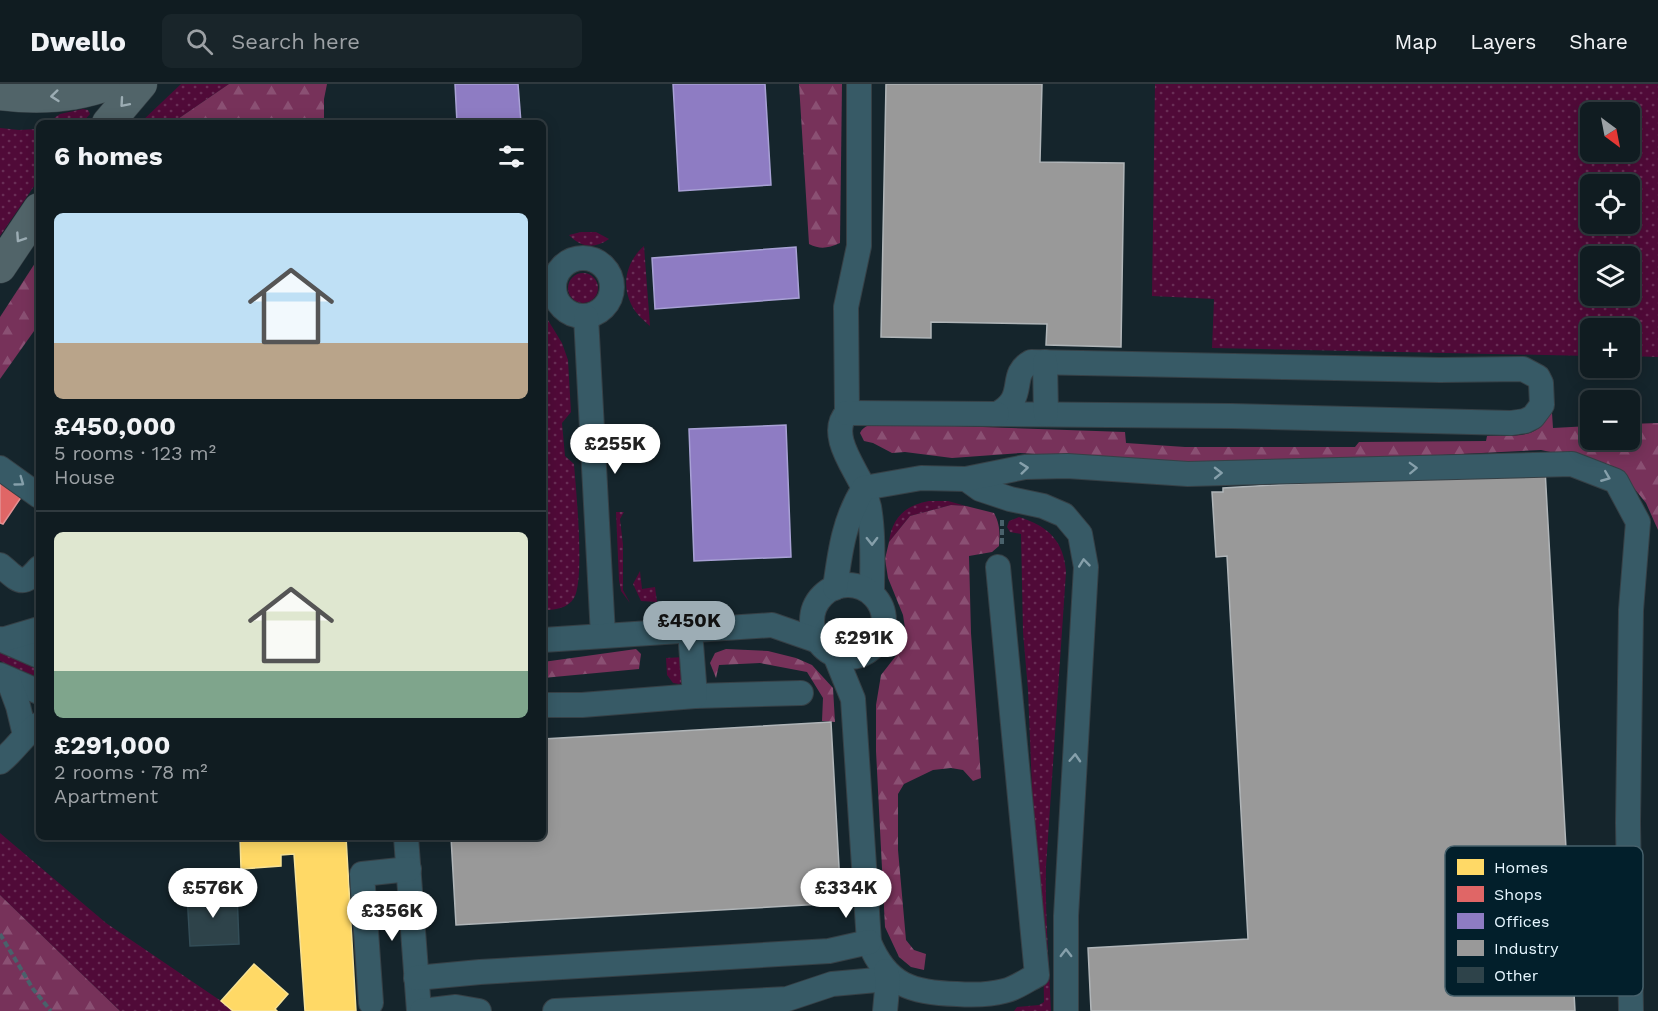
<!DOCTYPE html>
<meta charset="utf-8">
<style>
:root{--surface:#101c21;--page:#19252a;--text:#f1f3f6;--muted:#9ca1a5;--line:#303a3f;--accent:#9dadb5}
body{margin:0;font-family:"Work Sans",sans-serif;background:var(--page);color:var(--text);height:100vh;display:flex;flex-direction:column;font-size:22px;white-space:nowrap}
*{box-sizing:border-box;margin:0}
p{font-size:20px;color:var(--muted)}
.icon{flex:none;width:33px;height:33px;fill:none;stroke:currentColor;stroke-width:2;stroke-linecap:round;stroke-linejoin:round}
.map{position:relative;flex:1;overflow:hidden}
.panel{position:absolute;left:36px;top:36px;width:510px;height:720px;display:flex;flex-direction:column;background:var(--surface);border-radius:9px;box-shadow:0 3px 15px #0003,0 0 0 2px var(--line)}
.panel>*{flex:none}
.needle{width:39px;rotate:148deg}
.controls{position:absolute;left:1580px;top:18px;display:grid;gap:12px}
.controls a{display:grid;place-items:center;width:60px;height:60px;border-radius:9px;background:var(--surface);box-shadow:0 3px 15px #0003,0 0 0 2px var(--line);font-size:30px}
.price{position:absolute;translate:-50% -51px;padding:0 14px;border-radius:21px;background:#fff;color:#222;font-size:20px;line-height:39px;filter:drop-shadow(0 2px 3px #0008)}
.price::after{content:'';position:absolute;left:50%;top:36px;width:18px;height:14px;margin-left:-9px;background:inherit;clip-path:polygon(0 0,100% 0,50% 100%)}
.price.active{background:var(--accent);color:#111}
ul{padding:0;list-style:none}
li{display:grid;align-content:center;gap:12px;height:318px;padding:0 18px}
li+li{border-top:2px solid var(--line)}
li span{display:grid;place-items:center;height:186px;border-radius:9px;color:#555}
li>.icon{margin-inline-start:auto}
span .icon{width:108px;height:108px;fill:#fffc;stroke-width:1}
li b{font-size:26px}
h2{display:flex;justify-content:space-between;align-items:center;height:72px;padding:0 18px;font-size:26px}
header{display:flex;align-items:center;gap:36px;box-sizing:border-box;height:84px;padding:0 30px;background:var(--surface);border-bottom:2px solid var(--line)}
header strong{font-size:28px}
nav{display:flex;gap:33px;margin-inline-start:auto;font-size:21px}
.search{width:420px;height:54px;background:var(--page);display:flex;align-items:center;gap:15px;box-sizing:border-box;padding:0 21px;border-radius:9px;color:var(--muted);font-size:22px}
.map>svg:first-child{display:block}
.grass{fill:url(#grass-dots);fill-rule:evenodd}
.forest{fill:url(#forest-firs)}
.homes{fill:#ffd966;stroke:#f8e294;stroke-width:1.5}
.shops{fill:#e06666;stroke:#e29194;stroke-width:1.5}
.offices{fill:#8e7cc3;stroke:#a8a1d5;stroke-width:1.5}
.industry{fill:#999;stroke:#b0b5b8;stroke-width:1.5}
.building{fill:#2e434a;stroke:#334d57;stroke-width:1.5}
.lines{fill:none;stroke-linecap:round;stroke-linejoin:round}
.minor-casing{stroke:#364046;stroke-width:26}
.major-casing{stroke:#364046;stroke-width:33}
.path{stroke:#49616b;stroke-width:4;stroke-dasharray:6 3;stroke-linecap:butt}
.minor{stroke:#375a66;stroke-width:24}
.major{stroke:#516469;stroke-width:32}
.oneway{stroke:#9cadb4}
.oneway2{stroke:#86a0ab}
.key{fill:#021f2b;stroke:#46606b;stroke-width:1.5}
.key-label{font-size:16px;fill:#e6f6ff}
</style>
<header>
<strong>Dwello</strong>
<div class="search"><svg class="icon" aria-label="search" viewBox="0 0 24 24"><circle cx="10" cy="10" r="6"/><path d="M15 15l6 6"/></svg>Search here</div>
<nav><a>Map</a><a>Layers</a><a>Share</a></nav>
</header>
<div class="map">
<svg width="1658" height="927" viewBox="0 0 1658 927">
<defs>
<pattern id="grass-dots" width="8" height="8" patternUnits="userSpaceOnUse" patternTransform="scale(1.5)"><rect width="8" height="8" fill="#500a38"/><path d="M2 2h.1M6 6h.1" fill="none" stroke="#692e56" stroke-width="1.8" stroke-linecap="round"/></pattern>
<pattern id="forest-firs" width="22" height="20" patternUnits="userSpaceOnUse" patternTransform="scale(1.5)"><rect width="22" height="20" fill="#77325a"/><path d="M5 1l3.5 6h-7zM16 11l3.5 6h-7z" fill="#8a5073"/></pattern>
</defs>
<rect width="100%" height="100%" fill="#15252c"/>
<g class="grass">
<polygon points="181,0 229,0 172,39 140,39"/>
<path d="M1155,0h503v273l-29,-1v-28h-39v28l-378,-8 2,-49 -62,-3zM1590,28h39v40h-39zM1590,100h39v40h-39zM1590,172h39v40h-39z"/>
<polygon points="83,25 88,26 90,30 82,39 47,39 60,30"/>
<polygon points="0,44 19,46 39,45 39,95 0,152"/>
<path d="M581,148h15l13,7c-14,10 -28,9 -40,-4z"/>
<path d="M644,162l6,80c-7,-6 -15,-13 -19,-22 -10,-21 -4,-43 13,-58z"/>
<circle cx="583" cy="204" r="15"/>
<path d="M543,228l19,31 6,17 3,52 -9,11 3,33 9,8c2,25 11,116 0,134 -6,10 -18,12 -29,12l-2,-5z"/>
<path d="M929,417h19l18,5 -15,-1 -41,11 -21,26c3,-24 16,-37 40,-41z"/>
<polygon points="616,428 624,428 620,435 623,461 623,506 630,519 621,507 619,496"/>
<path d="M1019,433c29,9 45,24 47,55l-20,295c-1,48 3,96 5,144h-37l3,-4 22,-2 5,-3 -1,-56 -10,-132 -5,-124 -5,-58 -2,-98 -11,-2 -3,-5 2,-6z"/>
<polygon points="640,487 642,505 655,503 657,518 641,517 633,500"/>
<polygon points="0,568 39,585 39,594 0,577"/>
<polygon points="684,573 683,598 679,600 673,599 667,591 666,574"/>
<polygon points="0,749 106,839 221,917 233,927 120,927 0,811"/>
</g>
<g class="forest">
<polygon points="229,0 327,0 324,15 324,39 172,39"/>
<path d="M799,0h43l-2,159c-12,5 -19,7 -31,1z"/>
<polygon points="39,173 39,240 0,295 0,233"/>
<path d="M1549,329h3l1,15 37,-2v14h39v-16l29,-1v107l-12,-27 -13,-16 -20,-14 -34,-15 -38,-8 -199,10 -144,4 -178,-11 -68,5 -47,-6 -13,1 -19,-10 -9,-2 -4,-8c6,-13 25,-9 38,-9l227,8 1,11 59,4h170l4,-5 127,-1 1,-5c26,-1 51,5 62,-23z"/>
<path d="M951,421l15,1 28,7c6,11 6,20 5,33l-7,6 -23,4 2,77 10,145 -8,3 -10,-11 -12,-2 -18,2 -29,14 -6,10v56l8,90 8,10 12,4 -2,16 -13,-3 -12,-10 -14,-30 -9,-176v-46l5,-30 21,-27 3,-20 -2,-13 -15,-37 -3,-19 4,-17 21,-26z"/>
<polygon points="636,565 641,570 639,585 543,594 543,578"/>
<polygon points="726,565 768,567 796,574 812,581 833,604 835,638 822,637 823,614 807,588 760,579 719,581 716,594 710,579 715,569"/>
<polygon points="0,811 120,927 0,927"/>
</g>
<g class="homes">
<polygon points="240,753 346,753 356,927 305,927 294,770 281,771 281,782 241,785"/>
<polygon points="254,880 288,910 275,925 277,927 233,927 221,917"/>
</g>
<polygon class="shops" points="0,396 22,412 3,440 0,439"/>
<g class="offices">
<polygon points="455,0 518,0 521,39 457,39"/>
<polygon points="673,0 765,0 771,101 679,107"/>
<polygon points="796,163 799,214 655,225 652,174"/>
<polygon points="786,341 791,473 694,477 689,345"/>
</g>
<g class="industry">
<polygon points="886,0 1042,0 1040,78 1124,79 1121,263 1046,261 1047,240 931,238 931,254 881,253"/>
<polygon points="1545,385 1575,927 1091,927 1088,864 1248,855 1227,472 1216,473 1212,408 1223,408 1223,404"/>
<polygon points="831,638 841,819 456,841 451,753 543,753 543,655"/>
</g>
<polygon class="building" points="237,808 239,860 190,862 187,810"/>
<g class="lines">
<defs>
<g id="minor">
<path d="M859,0v162l-13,61 1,106c-20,21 9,56 17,76 2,5 3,12 5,18 5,29 3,58 3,87"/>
<circle cx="583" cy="203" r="29"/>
<polyline points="586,233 603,551"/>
<path d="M1031,278l409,8 83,-1 15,8 3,6 1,22 -9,12 -8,4 -14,2 -280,-7 -234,-2c32,-17 10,-39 34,-52z"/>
<polyline points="1045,278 1046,330"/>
<polyline points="847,329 997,330"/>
<polyline points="0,384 39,412"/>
<polyline points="966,395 980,405 1010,415 1043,422 1064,431 1080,450 1086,483 1066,832 1066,927"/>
<path d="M0,481c19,15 21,24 39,3"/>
<circle cx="848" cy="537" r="36"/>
<path d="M835,504c5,-36 9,-69 29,-100l57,-10 45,1 59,-12 42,-1 121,8 384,-10 44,17 22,41 -7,88 -3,213 3,188"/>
<polyline points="0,555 39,572"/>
<polyline points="2,556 39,545"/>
<polyline points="543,556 772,541 818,557"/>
<path d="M835,571l18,44 16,243c18,44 44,51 88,52 15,1 32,1 47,-3 11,-2 23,-11 33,-16l-39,-408"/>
<polyline points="0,591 39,608"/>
<polyline points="8,595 18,622 25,651"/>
<polyline points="695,612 801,609"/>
<polyline points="543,621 582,621 695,612 690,547"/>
<path d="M0,678c14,-11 23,-26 37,-37"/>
<polyline points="406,753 419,927"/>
<polyline points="416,894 480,888 829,867 869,858"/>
<polyline points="371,919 362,790 409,785"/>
<polyline points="422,927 456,923 479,927"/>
<polyline points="555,927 787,915 832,900 888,895"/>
<polyline points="885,927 888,895 886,887"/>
</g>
<g id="major">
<path d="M0,10c37,5 74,3 109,-10"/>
<polyline points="108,39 141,0"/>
<polyline points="0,183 39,125"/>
</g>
</defs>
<use href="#minor" class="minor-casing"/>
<use href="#major" class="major-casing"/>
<g class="path">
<polyline points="1002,436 1002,462"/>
<polyline points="0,850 33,905 51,927"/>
</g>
<use href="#minor" class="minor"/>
<use href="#major" class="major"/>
</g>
<defs><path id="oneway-chevron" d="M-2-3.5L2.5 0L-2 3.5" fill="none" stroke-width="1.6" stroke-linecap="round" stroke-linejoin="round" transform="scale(1.5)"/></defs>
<g class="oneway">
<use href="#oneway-chevron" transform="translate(55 12) rotate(174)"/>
<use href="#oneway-chevron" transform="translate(124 19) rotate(131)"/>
<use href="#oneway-chevron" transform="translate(20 154) rotate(124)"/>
</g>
<g class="oneway2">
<use href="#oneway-chevron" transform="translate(1024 384) rotate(-6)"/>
<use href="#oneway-chevron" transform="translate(1413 384) rotate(-2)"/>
<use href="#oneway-chevron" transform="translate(1218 389) rotate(-1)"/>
<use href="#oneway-chevron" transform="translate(1606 393) rotate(22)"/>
<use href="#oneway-chevron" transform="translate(20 398) rotate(36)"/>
<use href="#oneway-chevron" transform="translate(872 457) rotate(89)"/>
<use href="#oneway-chevron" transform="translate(1084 479) rotate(-96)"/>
<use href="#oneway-chevron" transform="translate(1075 674) rotate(-87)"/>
<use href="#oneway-chevron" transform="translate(1066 869) rotate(-90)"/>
</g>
<rect x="1445" y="762" width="198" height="150" rx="9" class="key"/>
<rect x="1457" y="775" width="27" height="16" fill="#ffd966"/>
<rect x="1457" y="802" width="27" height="16" fill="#e06666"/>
<rect x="1457" y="829" width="27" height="16" fill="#8e7cc3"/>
<rect x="1457" y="856" width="27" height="16" fill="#999"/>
<rect x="1457" y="883" width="27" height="16" fill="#2e434a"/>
<g class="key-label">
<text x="1494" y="789">Homes</text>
<text x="1494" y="816">Shops</text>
<text x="1494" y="843">Offices</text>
<text x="1494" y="870">Industry</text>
<text x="1494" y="897">Other</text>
</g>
</svg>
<div class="controls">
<a><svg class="needle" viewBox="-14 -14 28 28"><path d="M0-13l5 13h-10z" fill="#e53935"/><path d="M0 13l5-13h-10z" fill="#9ca1a5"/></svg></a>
<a><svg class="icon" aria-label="locate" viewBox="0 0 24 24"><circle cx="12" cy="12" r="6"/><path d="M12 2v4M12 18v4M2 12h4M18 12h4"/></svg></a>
<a><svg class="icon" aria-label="layers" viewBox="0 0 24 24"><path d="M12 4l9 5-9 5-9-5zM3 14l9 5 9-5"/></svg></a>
<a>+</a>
<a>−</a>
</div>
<b class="price" style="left:615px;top:391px">£255K</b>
<b class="price active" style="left:689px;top:568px">£450K</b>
<b class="price" style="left:864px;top:585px">£291K</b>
<b class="price" style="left:213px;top:835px">£576K</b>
<b class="price" style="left:846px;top:835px">£334K</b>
<b class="price" style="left:392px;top:858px">£356K</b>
<section class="panel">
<h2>6 homes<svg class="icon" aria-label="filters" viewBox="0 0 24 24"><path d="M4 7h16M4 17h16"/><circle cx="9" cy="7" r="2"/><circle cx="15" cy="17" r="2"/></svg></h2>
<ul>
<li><span style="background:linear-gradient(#bfe0f5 70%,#b9a48a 0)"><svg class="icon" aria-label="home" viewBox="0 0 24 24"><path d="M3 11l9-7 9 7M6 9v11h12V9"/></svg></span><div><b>£450,000</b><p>5 rooms · 123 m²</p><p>House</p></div></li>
<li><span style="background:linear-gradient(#dfe7d0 75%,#7fa58c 0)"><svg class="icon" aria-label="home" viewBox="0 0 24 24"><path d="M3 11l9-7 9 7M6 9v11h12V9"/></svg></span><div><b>£291,000</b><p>2 rooms · 78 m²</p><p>Apartment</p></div></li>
</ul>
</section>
</div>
